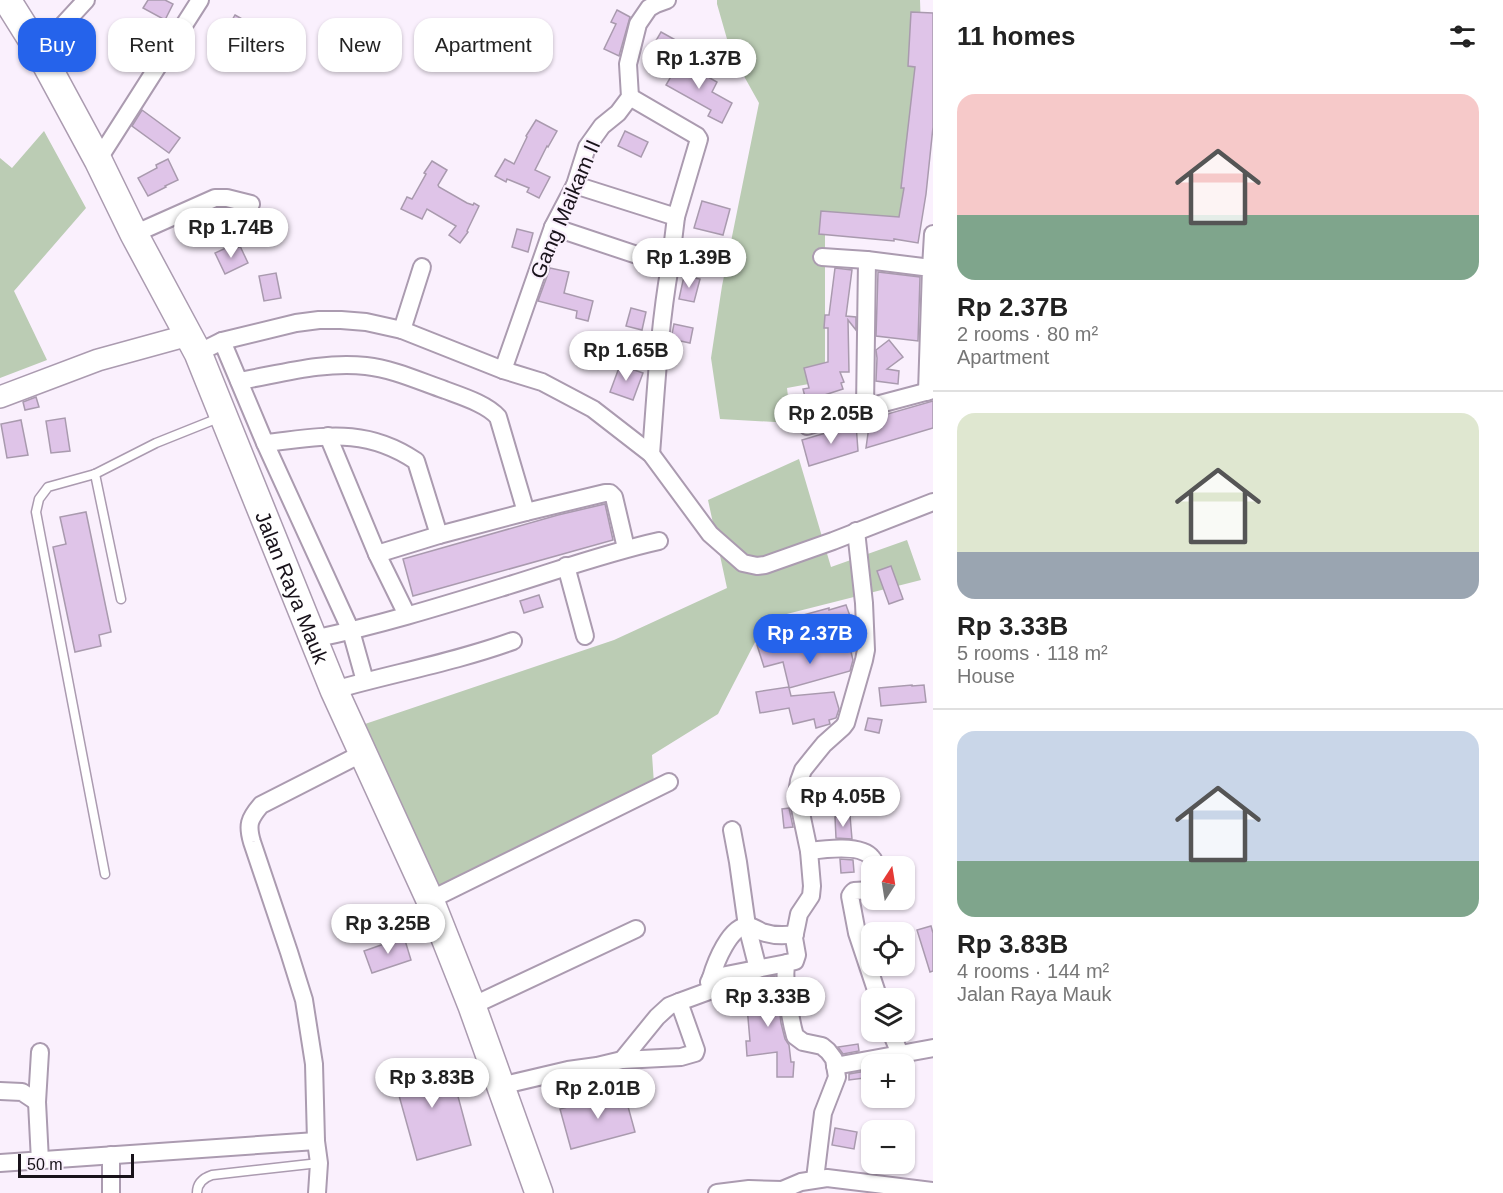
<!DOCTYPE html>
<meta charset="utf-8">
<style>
:root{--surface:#fff;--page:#f2f2f2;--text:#222;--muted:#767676;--line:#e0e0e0;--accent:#2563eb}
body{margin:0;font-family:Arial,sans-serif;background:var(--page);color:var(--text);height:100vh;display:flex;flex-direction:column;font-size:22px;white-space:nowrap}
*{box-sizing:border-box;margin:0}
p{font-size:20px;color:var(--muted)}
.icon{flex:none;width:33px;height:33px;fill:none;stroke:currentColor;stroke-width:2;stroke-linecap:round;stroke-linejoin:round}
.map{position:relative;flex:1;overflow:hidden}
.drawer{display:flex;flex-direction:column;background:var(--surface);width:570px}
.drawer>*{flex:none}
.top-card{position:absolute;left:18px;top:18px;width:570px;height:54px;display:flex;gap:12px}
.needle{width:39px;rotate:12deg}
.tools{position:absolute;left:861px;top:856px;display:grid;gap:12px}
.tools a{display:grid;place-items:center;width:54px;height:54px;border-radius:12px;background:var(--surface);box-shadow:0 2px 4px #0004;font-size:30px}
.scale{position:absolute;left:18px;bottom:15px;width:116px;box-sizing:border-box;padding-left:6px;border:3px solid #18121a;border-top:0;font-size:16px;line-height:21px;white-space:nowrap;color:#18121a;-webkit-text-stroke:4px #faf0fd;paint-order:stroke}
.price{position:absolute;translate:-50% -51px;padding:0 14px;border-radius:21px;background:#fff;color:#222;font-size:20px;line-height:39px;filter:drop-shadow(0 2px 3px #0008)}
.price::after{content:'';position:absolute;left:50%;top:36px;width:18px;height:14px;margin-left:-9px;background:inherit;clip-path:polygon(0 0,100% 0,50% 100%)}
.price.on{background:var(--accent);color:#fff}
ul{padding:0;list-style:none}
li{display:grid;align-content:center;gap:12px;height:318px;padding:0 24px}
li+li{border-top:2px solid var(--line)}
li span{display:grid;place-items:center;height:186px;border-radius:18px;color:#555}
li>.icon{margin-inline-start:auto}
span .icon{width:108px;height:108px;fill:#fffc;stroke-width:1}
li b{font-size:26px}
h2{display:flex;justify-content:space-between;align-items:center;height:72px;padding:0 24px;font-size:26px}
.pill{padding:0 21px;border-radius:18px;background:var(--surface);box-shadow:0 2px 4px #0004;font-size:21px;line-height:54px}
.pill.on{background:var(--accent);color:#fff}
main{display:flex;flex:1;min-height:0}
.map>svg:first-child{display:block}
.green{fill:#bbccb4}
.building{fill:#dfc4e8;stroke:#a99aae;stroke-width:1.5}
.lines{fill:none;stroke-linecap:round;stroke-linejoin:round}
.service-casing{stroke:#ab9bb0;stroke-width:11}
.minor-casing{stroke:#ab9bb0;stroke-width:20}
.tertiary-casing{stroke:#ab9bb0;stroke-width:24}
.primary-casing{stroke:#ab9bb0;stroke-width:30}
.service{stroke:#fff;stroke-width:8}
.minor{stroke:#fff;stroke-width:16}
.tertiary{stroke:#fff;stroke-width:21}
.primary{stroke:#fff;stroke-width:27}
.labels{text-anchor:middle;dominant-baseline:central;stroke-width:4.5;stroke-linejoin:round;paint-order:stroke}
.street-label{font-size:21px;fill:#18121a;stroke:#faf0fd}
</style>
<main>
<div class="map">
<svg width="933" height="1193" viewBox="0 0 933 1193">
<rect width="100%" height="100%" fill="#faf0fd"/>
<g class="green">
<polygon points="717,0 920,0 922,58 909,221 825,223 825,381 787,388 791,423 720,419 711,358 722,286 759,103 731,53 717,4"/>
<polygon points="44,131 86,208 14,291 47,360 0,378 0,158 12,168"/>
<polygon points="799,459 831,567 907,540 921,580 767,619 718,714 652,755 655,798 444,897 365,724 614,640 727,588 708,500"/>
</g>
<g class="building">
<polygon points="148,0 165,0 173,4 165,20 143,8"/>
<polygon points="617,10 630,17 619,56 604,49 616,24 611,22"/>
<polygon points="911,12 933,13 933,127 926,194 918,243 894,239 894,241 819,234 821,211 899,217 904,188 901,188 915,67 908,66"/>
<polygon points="235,15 279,40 271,54 227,29"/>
<polygon points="121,22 135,30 127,41 114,33"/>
<polygon points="661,32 681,43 673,55 654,44"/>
<polygon points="680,61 717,82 712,92 732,103 722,123 708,116 711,110 666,85"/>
<polygon points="142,110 180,138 169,153 132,126"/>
<polygon points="536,120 557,131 548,147 547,146 535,170 550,177 539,198 527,192 529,188 507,179 506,182 495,176 505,159 514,164 527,137 526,136"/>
<polygon points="625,131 648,142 641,157 618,146"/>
<polygon points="168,159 178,180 165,186 166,187 148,196 138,178 157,168 156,165"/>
<polygon points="432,161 447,170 438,185 439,187 467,203 473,205 474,203 479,206 467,231 468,232 460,243 449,235 456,226 427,209 422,219 401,209 407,197 412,199 426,174 424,173"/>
<polygon points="702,201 730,209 723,235 694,228"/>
<polygon points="517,229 533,233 528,252 512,247"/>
<polygon points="230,246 231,250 240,246 248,263 225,274 215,253"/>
<polygon points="550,268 569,272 564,293 593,301 588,321 576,318 577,311 538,301"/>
<polygon points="835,268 852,270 846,316 856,317 856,330 848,320 849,372 840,372 844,382 841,383 843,389 806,401 803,389 809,388 804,368 828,362 828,328 824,328 825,315 829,315"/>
<polygon points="878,272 920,277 918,341 876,336"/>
<polygon points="276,273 281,298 264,301 259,276"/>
<polygon points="684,276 700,279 694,302 679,299"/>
<polygon points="631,308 646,312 642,330 626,326"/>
<polygon points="674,324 693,328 690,343 671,339"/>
<polygon points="889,340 903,357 887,369 899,371 898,384 876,381 877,358 876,350"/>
<polygon points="600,345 618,350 614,363 596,358"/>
<polygon points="620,365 643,373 633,400 610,392"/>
<polygon points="36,397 39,407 25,410 23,402"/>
<polygon points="933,401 933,428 866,448 870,419"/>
<polygon points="65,418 70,451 51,453 46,421"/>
<polygon points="21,420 28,455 7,458 1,424"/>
<polygon points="856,424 858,451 809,466 802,440"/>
<polygon points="605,504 613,540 413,596 403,559 558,515"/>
<polygon points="86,512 111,632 99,635 101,646 75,652 53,547 66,544 60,517"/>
<polygon points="891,566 903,599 889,604 877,571"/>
<polygon points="539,595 543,607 524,613 520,601"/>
<polygon points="846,605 854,627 851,628 855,647 850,648 853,660 850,671 789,688 791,696 834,692 839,709 836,718 829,720 830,724 816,728 814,719 793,724 789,708 760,713 756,692 789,687 783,662 764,667 757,645 773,640 774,644 802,635 796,617 829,608 829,610"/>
<polygon points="912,685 912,686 924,685 926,702 881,706 879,688"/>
<polygon points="868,718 882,720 879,733 865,730"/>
<polygon points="789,808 793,827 784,828 782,809"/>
<polygon points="850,816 852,839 836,838 835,817"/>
<polygon points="840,859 853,860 854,872 841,873"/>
<polygon points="931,926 933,933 933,971 930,972 917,930"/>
<polygon points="404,937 411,960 372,973 364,951"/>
<polygon points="775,976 781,1023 785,1039 789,1045 791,1062 794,1062 793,1077 777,1077 777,1052 747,1056 746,1041 750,1041 746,995 764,993 760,979"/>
<polygon points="858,1044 859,1051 843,1054 838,1047"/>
<polygon points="448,1059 471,1145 417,1160 393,1074"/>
<polygon points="872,1070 872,1077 849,1080 849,1074"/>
<polygon points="624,1092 635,1132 571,1149 560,1109"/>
<polygon points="835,1128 857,1132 854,1149 832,1145"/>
</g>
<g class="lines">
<defs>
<g id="service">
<polyline points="95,474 121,599"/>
<polyline points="105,874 36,512 39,499 48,487 95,474 156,443 221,417"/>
<path d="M197,1193c0,-10 6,-15 15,-18l107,-12"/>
</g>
<g id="minor">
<polyline points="39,51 86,0"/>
<polyline points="630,97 697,136 699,139 676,217"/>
<polyline points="98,160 200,0"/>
<polyline points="553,227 670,266 676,217 575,185"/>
<polyline points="134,234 215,198 227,198 251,204"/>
<polyline points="822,257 867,260 931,268 927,392"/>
<polyline points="931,268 933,234"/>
<polyline points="402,330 422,267"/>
<polyline points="222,341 265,443 351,631 365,681"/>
<polyline points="198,353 222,341 296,323 319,320 341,320 366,322 402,330 503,370 542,382 593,409 651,454 710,534 743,563 757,566 765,565 833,541 933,502"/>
<polyline points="503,370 553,227 575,185 587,147 602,126 618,113 630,97 628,64 638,24 649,8 656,4 667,0"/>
<path d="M239,381c41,-7 85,-20 127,-15 27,3 53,15 79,24 16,6 42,14 53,27l28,95"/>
<polyline points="865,408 867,260"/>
<polyline points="807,426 865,408 933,390"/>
<polyline points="328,436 377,554 407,615"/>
<path d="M265,443c57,-6 99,-17 151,18l23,74"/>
<path d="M651,454c5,-63 8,-126 19,-188"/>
<polyline points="377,554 439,535 526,512 605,493 610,493 614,497 626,548"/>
<polyline points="566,566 585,636"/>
<path d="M313,639c63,-13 125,-32 187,-51 53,-16 105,-35 159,-47"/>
<path d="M334,690c60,-17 121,-28 179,-49"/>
<polyline points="732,830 738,862 747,926 758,969"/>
<path d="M809,851c15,-2 53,-7 63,7 2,2 3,6 3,9"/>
<polyline points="872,890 854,891 852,893 850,896 857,933 879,999"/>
<polyline points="430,900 669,782"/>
<path d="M711,978c4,-14 19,-54 38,-52 4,1 9,4 13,6 12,4 21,4 33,2"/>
<polyline points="472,1006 636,929"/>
<polyline points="891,1032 900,1054"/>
<polyline points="40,1052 37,1102 40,1161"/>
<polyline points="622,1060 657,1017 669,1006 679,1002"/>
<polyline points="835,1066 933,1048"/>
<polyline points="500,1086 568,1070 597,1066 622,1060 681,1057 695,1053 696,1050 679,1002 709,991 711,986 709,982 711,978 787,963"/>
<polyline points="0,1091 22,1092 37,1102"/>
<polyline points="0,1163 316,1141"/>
<path d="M815,1179l8,-66 14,-36 -3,-18 -6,-8 -6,-5 -19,-4 -8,-6c-4,-14 -13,-61 -8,-73l8,-2 2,-6 -3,-17 3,-14 2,-10 12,-18 1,-10 -3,-35 -12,-57 2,-13 4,-11 12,-15 9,-11 19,-17 3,-4 18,-63 2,-10 -2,-47 -8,-72"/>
<polyline points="111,1193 111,1155"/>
<path d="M317,1193l2,-30 -3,-22 -2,-77 -10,-64 -15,-48 -37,-110c-5,-17 -3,-23 9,-37l102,-52"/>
<polyline points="717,1193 749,1189 782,1190 801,1182 827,1178 933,1191"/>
</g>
<polyline id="tertiary" points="0,397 98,360 189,335"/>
<g id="primary">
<path id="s1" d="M7,0l32,51 59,109 36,74 64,119 136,337 96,210 42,106 67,187"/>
</g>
</defs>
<use href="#service" class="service-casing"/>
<use href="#minor" class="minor-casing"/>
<use href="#tertiary" class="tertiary-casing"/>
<use href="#primary" class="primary-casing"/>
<use href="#service" class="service"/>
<use href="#minor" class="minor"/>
<use href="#tertiary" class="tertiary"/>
<use href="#primary" class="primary"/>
</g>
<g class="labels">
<g class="street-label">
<text transform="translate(565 209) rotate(-67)">Gang Maikam II</text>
<text stroke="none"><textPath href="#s1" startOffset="654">Jalan Raya Mauk</textPath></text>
</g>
</g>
</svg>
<div class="tools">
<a><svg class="needle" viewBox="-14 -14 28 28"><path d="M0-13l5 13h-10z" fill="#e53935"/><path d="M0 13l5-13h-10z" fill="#767676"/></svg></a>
<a><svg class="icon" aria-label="locate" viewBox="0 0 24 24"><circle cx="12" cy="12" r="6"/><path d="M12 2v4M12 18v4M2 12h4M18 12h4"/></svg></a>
<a><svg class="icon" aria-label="layers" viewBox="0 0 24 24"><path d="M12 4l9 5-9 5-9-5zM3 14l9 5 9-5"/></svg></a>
<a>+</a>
<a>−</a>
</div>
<div class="scale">50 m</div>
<b class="price" style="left:699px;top:90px">Rp 1.37B</b>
<b class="price" style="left:231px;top:259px">Rp 1.74B</b>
<b class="price" style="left:689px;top:289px">Rp 1.39B</b>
<b class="price" style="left:626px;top:382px">Rp 1.65B</b>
<b class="price" style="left:831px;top:445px">Rp 2.05B</b>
<b class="price on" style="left:810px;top:665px">Rp 2.37B</b>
<b class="price" style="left:843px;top:828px">Rp 4.05B</b>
<b class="price" style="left:388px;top:955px">Rp 3.25B</b>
<b class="price" style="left:768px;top:1028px">Rp 3.33B</b>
<b class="price" style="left:432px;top:1109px">Rp 3.83B</b>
<b class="price" style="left:598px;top:1120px">Rp 2.01B</b>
<div class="top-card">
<a class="pill on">Buy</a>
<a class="pill">Rent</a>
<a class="pill">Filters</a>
<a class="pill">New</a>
<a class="pill">Apartment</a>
</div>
</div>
<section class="drawer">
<h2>11 homes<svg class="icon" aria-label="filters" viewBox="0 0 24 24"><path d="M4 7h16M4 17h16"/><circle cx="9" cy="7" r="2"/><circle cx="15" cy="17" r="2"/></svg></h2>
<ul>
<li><span style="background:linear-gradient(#f6c9c9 65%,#7fa58c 0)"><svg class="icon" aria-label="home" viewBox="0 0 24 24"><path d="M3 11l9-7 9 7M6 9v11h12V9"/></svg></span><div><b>Rp 2.37B</b><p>2 rooms · 80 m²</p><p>Apartment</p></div></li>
<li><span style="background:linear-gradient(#dfe7d0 75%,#9aa5b1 0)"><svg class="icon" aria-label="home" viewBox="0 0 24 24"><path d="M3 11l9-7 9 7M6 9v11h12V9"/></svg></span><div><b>Rp 3.33B</b><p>5 rooms · 118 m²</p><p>House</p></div></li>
<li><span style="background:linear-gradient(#c9d6e8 70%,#7fa58c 0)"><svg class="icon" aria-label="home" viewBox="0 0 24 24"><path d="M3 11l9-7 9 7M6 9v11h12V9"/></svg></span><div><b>Rp 3.83B</b><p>4 rooms · 144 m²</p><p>Jalan Raya Mauk</p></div></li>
</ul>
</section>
</main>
